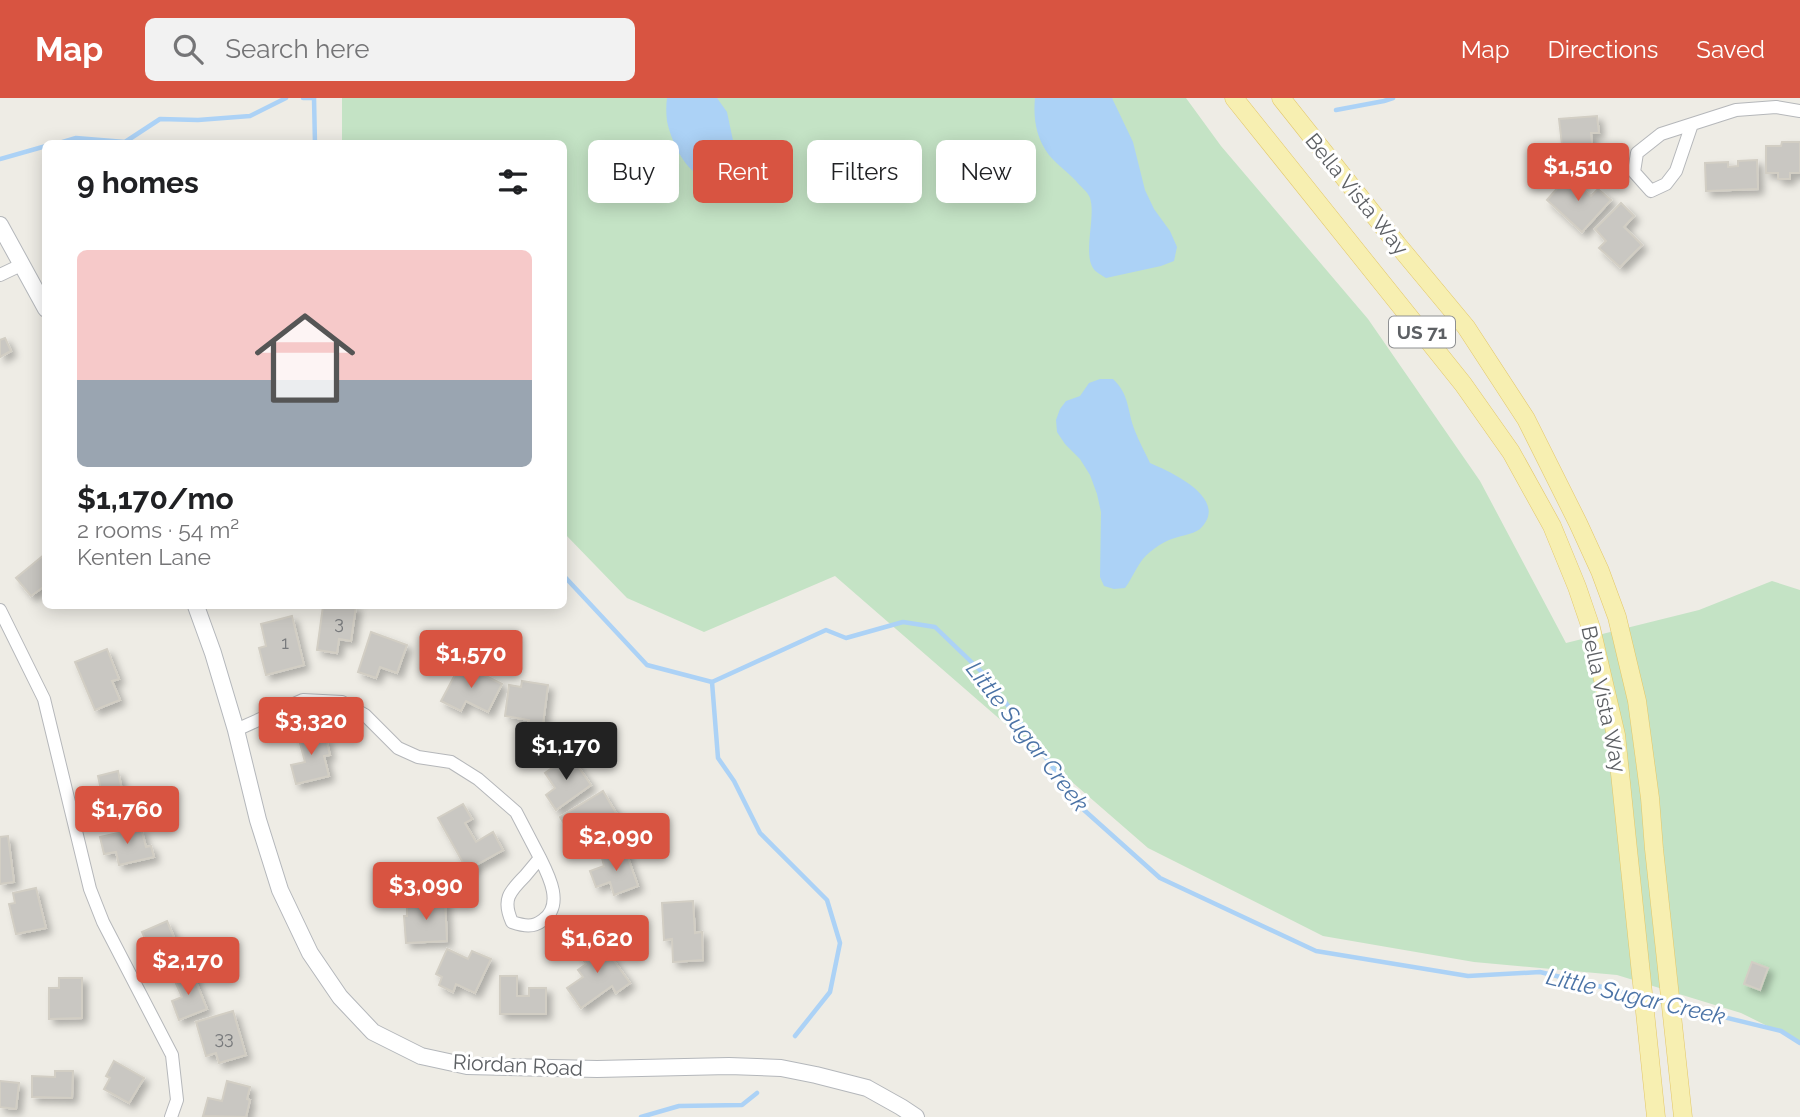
<!DOCTYPE html>
<meta charset="utf-8">
<style>
:root{--surface:#fff;--page:#f2f2f2;--text:#202124;--muted:#757577;--accent:#d85441}
body{margin:0;font-family:Raleway,sans-serif;background:var(--page);color:var(--text);height:100vh;display:flex;flex-direction:column;font-size:26px;white-space:nowrap}
*{box-sizing:border-box;margin:0}
p{font-size:23px;color:var(--muted)}
.icon{flex:none;width:38px;height:38px;fill:none;stroke:currentColor;stroke-width:2;stroke-linecap:round;stroke-linejoin:round}
.map{position:relative;flex:1;overflow:hidden}
.panel{position:absolute;left:42px;top:42px;width:525px;height:469px;display:flex;flex-direction:column;background:var(--surface);border-radius:10px;box-shadow:0 4px 18px #0003}
.panel>*{flex:none}
.banner{position:absolute;left:588px;top:42px;width:665px;height:63px;display:flex;gap:14px}
.price{position:absolute;translate:-50% -60px;padding:0 16px;border-radius:7px;background:var(--accent);color:#fff;font-size:23px;line-height:46px;filter:drop-shadow(0 2px 4px #0008)}
.price::after{content:'';position:absolute;left:50%;top:42px;width:21px;height:16px;margin-left:-10px;background:inherit;clip-path:polygon(0 0,100% 0,50% 100%)}
.price.current{background:#222;color:#fff}
ul{padding:0;list-style:none}
li{display:grid;align-content:center;gap:14px;height:371px;padding:0 35px}
li span{display:grid;place-items:center;height:217px;border-radius:10px;color:#555}
li>.icon{margin-inline-start:auto}
span .icon{width:126px;height:126px;fill:#fffc;stroke-width:1}
li b{font-size:30px}
h2{display:flex;justify-content:space-between;align-items:center;height:84px;padding:0 35px;font-size:30px}
.pill{padding:0 24px;border-radius:10px;background:var(--surface);box-shadow:0 4px 18px #0003;font-size:24px;line-height:63px}
.pill.current{background:var(--accent);color:#fff}
header{display:flex;align-items:center;gap:42px;box-sizing:border-box;height:98px;padding:0 35px;background:var(--accent);color:#fff}
header strong{font-size:33px}
nav{display:flex;gap:38px;margin-inline-start:auto;font-size:24px}
.search{width:490px;height:63px;background:var(--page);display:flex;align-items:center;gap:18px;box-sizing:border-box;padding:0 24px;border-radius:10px;color:var(--muted);font-size:26px}
.map>svg:first-child{display:block}
.green{fill:#c4e3c5}
.water{fill:#acd2f6}
.lines{fill:none;stroke-linecap:round;stroke-linejoin:round}
.stream{stroke:#acd2f6;stroke-width:4.5}
.building{fill:#c9c7c2;stroke:#d2cec4;stroke-width:2;filter:url(#shadow)}
.street-casing{stroke:#b5b7ba;stroke-width:14}
.secondary-casing{stroke:#b4b7bb;stroke-width:18}
.primary-casing{stroke:#e3c768;stroke-width:19}
.street{stroke:#fff;stroke-width:12}
.secondary{stroke:#fff;stroke-width:16}
.primary{stroke:#f7efb1;stroke-width:18}
.labels{text-anchor:middle;dominant-baseline:central;stroke-width:6;stroke-linejoin:round;paint-order:stroke}
.number-label{font-size:18px;fill:#787a7c}
.shield{fill:#fff;stroke:#8e9092;stroke-width:2}
.shield-label{font-size:19px;font-weight:bold;fill:#5d6064}
.street-label{font-size:21px;fill:#5d6064;stroke:#fff}
.water-label{font-size:23px;font-style:italic;fill:#4b73a6;stroke:#fff}
</style>
<header>
<strong>Map</strong>
<div class="search"><svg class="icon" aria-label="search" viewBox="0 0 24 24"><circle cx="10" cy="10" r="6"/><path d="M15 15l6 6"/></svg>Search here</div>
<nav><a>Map</a><a>Directions</a><a>Saved</a></nav>
</header>
<div class="map">
<svg width="1800" height="1019" viewBox="0 0 1800 1019">
<defs>
<filter id="shadow"><feDropShadow dx="5" dy="5" stdDeviation="3.5" flood-color="#0004"/></filter>
</defs>
<rect width="100%" height="100%" fill="#eeece5"/>
<polygon class="green" points="342,0 1186,0 1221,48 1368,221 1480,383 1566,545 1699,512 1772,483 1800,492 1800,944 1741,915 1617,877 1474,864 1323,838 1148,750 835,478 704,534 627,500 564,435 564,46 342,45"/>
<g class="water">
<path d="M667,0h50l10,14 8,38 -3,14c-9,6 -19,14 -30,12 -18,-5 -32,-39 -35,-55 -1,-8 -1,-16 0,-23z"/>
<path d="M1035,0h77l21,44 12,48 9,19 16,22 7,16 -3,14 -13,5 -55,12c-4,-3 -10,-5 -13,-10 -10,-15 3,-52 -3,-70 -2,-6 -10,-12 -14,-17 -8,-9 -20,-17 -27,-26 -13,-17 -16,-37 -14,-57z"/>
<path d="M1100,281h13c17,16 14,32 22,52 4,11 10,21 15,32 21,9 81,36 50,66 -8,6 -22,7 -31,11 -7,3 -13,7 -19,12 -12,9 -16,24 -25,36l-11,1 -10,-3 -4,-9 1,-65 -4,-18 -7,-19 -10,-16 -15,-15 -8,-12 -1,-12 4,-11 6,-8 14,-5 9,-13z"/>
</g>
<g class="lines">
<g class="stream">
<polyline points="303,0 314,0"/>
<polyline points="314,0 315,46"/>
<polyline points="1336,12 1384,3 1393,0"/>
<polyline points="56,46 76,40 125,44 160,21 198,22 250,18 286,0"/>
<polyline points="0,61 46,48"/>
<polyline points="564,478 647,567 712,584 826,532 846,540 903,524 935,529 987,579 1084,712 1160,780 1316,853 1468,878 1540,874 1639,898"/>
<polyline points="712,584 718,660 734,683 760,735 827,802 840,845 830,894 795,938"/>
<polyline points="1647,900 1666,905"/>
<polyline points="1674,907 1781,933 1800,945"/>
<polyline points="641,1019 679,1008 742,1007 757,995"/>
</g>
</g>
<g class="building">
<polygon points="1597,18 1599,35 1591,35 1594,66 1573,68 1571,55 1563,56 1559,21"/>
<polygon points="1782,44 1800,44 1800,75 1790,75 1790,81 1778,81 1778,75 1766,75 1766,48 1781,48"/>
<polygon points="1757,62 1758,91 1706,93 1705,65 1728,64 1728,69 1738,68 1738,63"/>
<polygon points="1568,78 1591,98 1598,91 1611,102 1582,134 1547,102"/>
<polygon points="1621,105 1634,118 1624,129 1642,147 1620,169 1599,150 1606,143 1595,131"/>
<polygon points="5,240 11,253 0,259 0,242"/>
<polygon points="45,456 46,487 31,498 16,480"/>
<polygon points="323,508 356,508 351,543 339,541 337,555 317,552"/>
<polygon points="292,518 304,567 266,577 259,550 266,548 261,526"/>
<polygon points="371,534 407,547 397,575 380,569 376,580 358,574"/>
<polygon points="107,551 119,581 112,583 120,602 95,612 75,564"/>
<polygon points="459,569 474,576 476,573 502,586 488,614 466,603 461,613 441,603"/>
<polygon points="522,583 548,587 541,642 526,640 529,622 505,618 509,587 521,589"/>
<polygon points="316,629 320,642 326,640 330,657 324,658 329,678 296,686 291,667 305,664 297,634"/>
<polygon points="570,657 591,687 556,712 546,697 555,690 545,675"/>
<polygon points="118,673 123,697 130,695 134,713 102,720 96,693 101,692 98,678"/>
<polygon points="603,693 622,725 592,742 584,729 571,737 560,719"/>
<polygon points="463,706 472,721 465,725 476,744 493,734 503,752 467,772 438,720"/>
<polygon points="141,730 146,749 151,748 154,759 119,767 116,754 104,756 100,739"/>
<polygon points="8,738 14,784 0,786 0,739"/>
<polygon points="625,751 638,788 614,797 610,784 596,789 590,773 604,768 602,760"/>
<polygon points="36,790 46,830 16,836 9,806 15,805 13,795"/>
<polygon points="445,802 447,843 406,845 404,818 407,818 407,804"/>
<polygon points="693,803 695,835 702,834 703,862 673,864 672,841 664,842 662,805"/>
<polygon points="167,823 179,851 154,861 142,834"/>
<polygon points="599,842 630,885 616,895 612,888 581,910 567,890 583,879 578,872 586,866 579,856"/>
<polygon points="447,851 468,861 472,853 491,861 475,895 456,886 453,894 439,887 442,879 436,876"/>
<polygon points="1752,864 1768,870 1760,892 1744,886"/>
<polygon points="192,874 207,911 179,922 172,903 182,899 174,881"/>
<polygon points="500,878 517,878 517,898 529,898 529,890 546,890 546,916 500,916"/>
<polygon points="59,880 82,880 82,920 49,921 49,890 59,890"/>
<polygon points="233,913 246,957 219,965 216,955 206,958 196,924"/>
<polygon points="114,963 144,980 129,1005 104,991 110,980 106,978"/>
<polygon points="55,973 73,973 72,1000 32,999 32,978 55,979"/>
<polygon points="0,983 19,985 16,1011 0,1009"/>
<polygon points="227,983 250,989 247,1001 250,1002 246,1019 203,1018 208,1000 222,1003"/>
</g>
<g class="lines">
<defs>
<g id="street">
<polyline points="1692,26 1676,73 1666,86 1651,93 1634,74 1637,55 1661,36 1736,12 1776,9 1800,13"/>
<polyline points="0,177 21,167"/>
<polyline points="0,512 44,601 90,791 103,824 172,957 177,1002 171,1019"/>
<path d="M236,632l67,-30 39,2 23,13 33,33 20,9 33,5 27,17 38,33 24,46c-5,6 -10,12 -15,18 -16,16 -23,24 -13,46 12,4 21,6 31,-2 21,-15 6,-44 -3,-62"/>
</g>
<g id="secondary">
<polyline points="0,127 46,211"/>
<polyline points="196,508 213,555 236,632 258,722 280,792 310,855 340,899 373,934 421,958 467,968 597,971 729,968 781,970 816,977 867,990 901,1009 916,1019"/>
</g>
<g id="primary">
<polyline points="1234,0 1463,286 1511,354 1552,428 1577,489 1591,530 1616,637 1656,1019"/>
<polyline points="1281,0 1397,146 1466,229 1526,321 1578,425 1600,473 1617,519 1637,603 1650,700 1654,751 1683,1019"/>
</g>
</defs>
<use href="#street" class="street-casing"/>
<use href="#secondary" class="secondary-casing"/>
<use href="#primary" class="primary-casing"/>
<use href="#street" class="street"/>
<use href="#secondary" class="secondary"/>
<use href="#primary" class="primary"/>
</g>
<g class="labels">
<g class="number-label">
<text x="339" y="524">3</text>
<text x="285" y="544">1</text>
<text x="224" y="939">33</text>
</g>
<rect class="shield" x="1389" y="218.5" width="66" height="31" rx="5"/>
<g class="shield-label">
<text x="1422" y="234">US 71</text>
</g>
<g class="street-label">
<text transform="translate(1357 96) rotate(51)">Bella Vista Way</text>
<text transform="translate(1604 601) rotate(78)">Bella Vista Way</text>
<text transform="translate(518 967) rotate(3)">Riordan Road</text>
</g>
<g class="water-label">
<text transform="translate(1028 638) rotate(52)">Little Sugar Creek</text>
<text transform="translate(1636 898) rotate(13)">Little Sugar Creek</text>
</g>
</g>
</svg>
<b class="price" style="left:1578px;top:105px">$1,510</b>
<b class="price" style="left:471px;top:592px">$1,570</b>
<b class="price" style="left:311px;top:659px">$3,320</b>
<b class="price current" style="left:566px;top:684px">$1,170</b>
<b class="price" style="left:127px;top:748px">$1,760</b>
<b class="price" style="left:616px;top:775px">$2,090</b>
<b class="price" style="left:426px;top:824px">$3,090</b>
<b class="price" style="left:597px;top:877px">$1,620</b>
<b class="price" style="left:188px;top:899px">$2,170</b>
<div class="banner">
<a class="pill">Buy</a>
<a class="pill current">Rent</a>
<a class="pill">Filters</a>
<a class="pill">New</a>
</div>
<section class="panel">
<h2>9 homes<svg class="icon" aria-label="filters" viewBox="0 0 24 24"><path d="M4 7h16M4 17h16"/><circle cx="9" cy="7" r="2"/><circle cx="15" cy="17" r="2"/></svg></h2>
<ul>
<li><span style="background:linear-gradient(#f6c9c9 60%,#9aa5b1 0)"><svg class="icon" aria-label="home" viewBox="0 0 24 24"><path d="M3 11l9-7 9 7M6 9v11h12V9"/></svg></span><div><b>$1,170/mo</b><p>2 rooms · 54 m²</p><p>Kenten Lane</p></div></li>
</ul>
</section>
</div>
